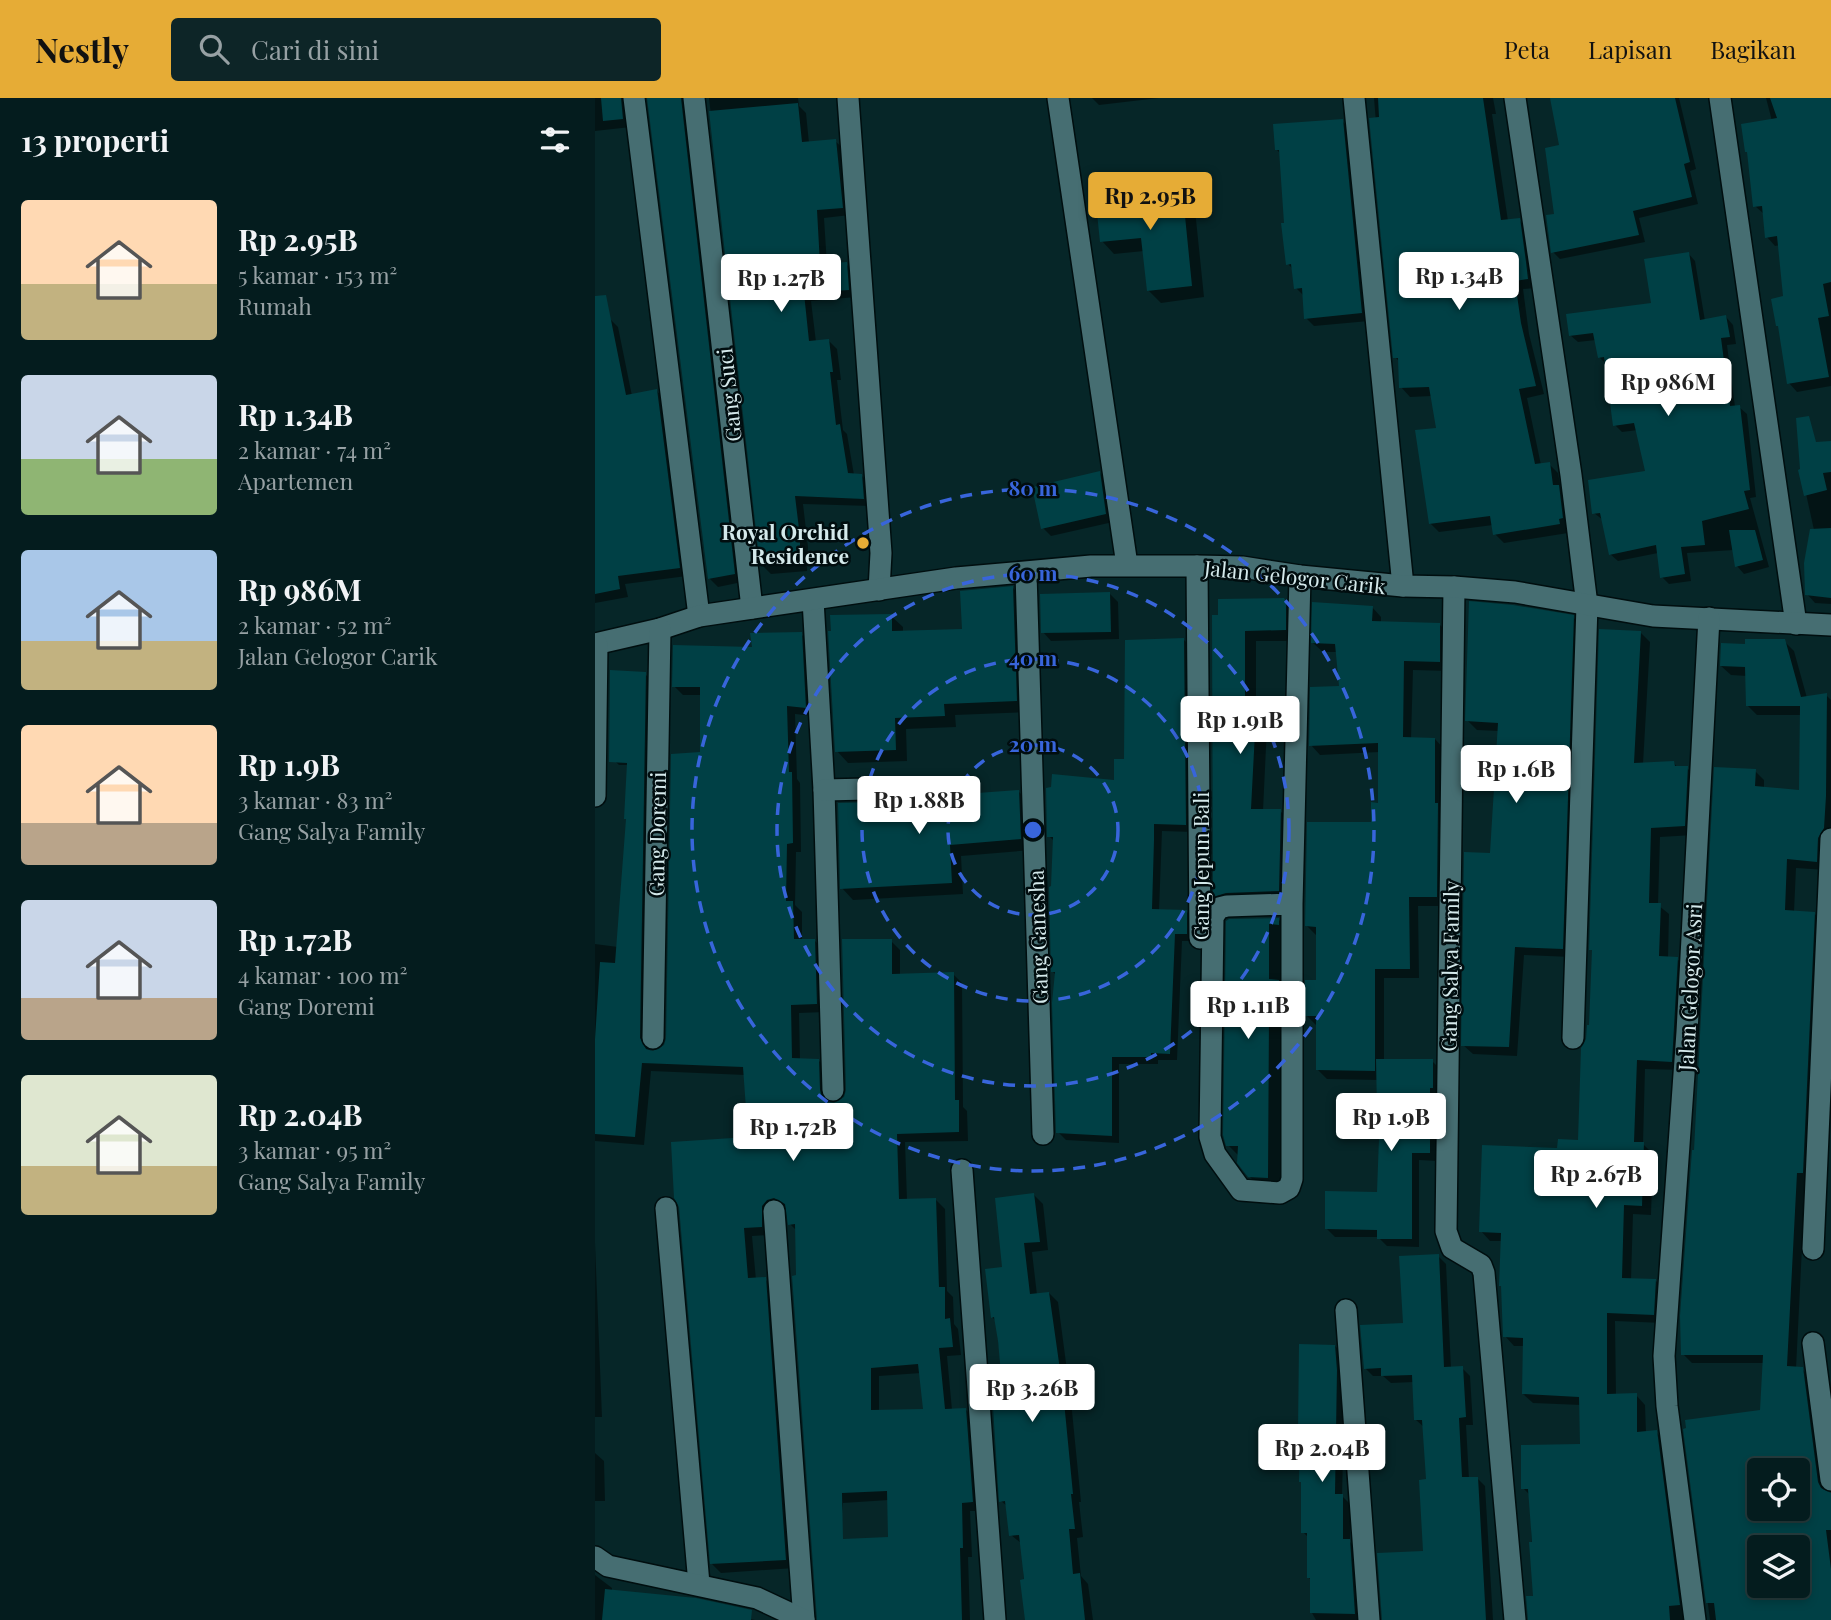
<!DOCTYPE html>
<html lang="id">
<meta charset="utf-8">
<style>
:root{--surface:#041c1e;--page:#0d2527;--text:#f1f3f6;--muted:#97a1a4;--line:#253a3c;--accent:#e6ac36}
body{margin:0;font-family:"Playfair Display",serif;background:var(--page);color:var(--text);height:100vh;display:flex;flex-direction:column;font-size:26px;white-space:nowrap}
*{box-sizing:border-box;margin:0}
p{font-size:23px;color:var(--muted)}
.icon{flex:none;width:38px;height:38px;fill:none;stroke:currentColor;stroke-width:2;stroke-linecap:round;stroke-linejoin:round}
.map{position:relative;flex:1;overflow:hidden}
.details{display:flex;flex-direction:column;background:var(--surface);width:595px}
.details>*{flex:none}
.tools{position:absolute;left:1152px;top:1360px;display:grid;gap:14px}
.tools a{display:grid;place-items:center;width:63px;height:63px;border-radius:7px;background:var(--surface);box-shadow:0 4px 10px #0003,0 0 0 2px var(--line);font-size:35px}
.price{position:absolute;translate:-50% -60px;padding:0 16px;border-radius:7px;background:#fff;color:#222;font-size:23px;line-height:46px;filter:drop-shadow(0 2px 4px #0008)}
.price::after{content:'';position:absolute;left:50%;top:42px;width:21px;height:16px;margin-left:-10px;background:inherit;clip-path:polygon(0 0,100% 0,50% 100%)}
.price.current{background:var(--accent);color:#111}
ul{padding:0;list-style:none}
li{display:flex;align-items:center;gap:21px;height:175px;padding:0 21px}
li span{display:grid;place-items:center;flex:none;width:196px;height:140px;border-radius:7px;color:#555}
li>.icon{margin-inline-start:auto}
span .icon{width:84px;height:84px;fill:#fffc;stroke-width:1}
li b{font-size:30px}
h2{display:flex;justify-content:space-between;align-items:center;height:84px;padding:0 21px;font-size:30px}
header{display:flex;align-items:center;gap:42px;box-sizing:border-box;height:98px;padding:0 35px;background:var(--accent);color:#111}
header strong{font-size:33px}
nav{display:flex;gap:38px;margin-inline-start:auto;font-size:24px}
.search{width:490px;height:63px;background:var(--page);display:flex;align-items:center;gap:18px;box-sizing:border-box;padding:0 24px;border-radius:7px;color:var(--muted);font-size:26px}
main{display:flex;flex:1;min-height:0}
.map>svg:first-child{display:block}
.shadow{fill:#0007;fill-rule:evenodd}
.building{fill:#004045;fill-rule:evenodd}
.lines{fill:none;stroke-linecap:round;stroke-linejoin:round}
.minor-casing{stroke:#000e0f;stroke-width:24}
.minor{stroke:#466e72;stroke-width:21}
.ring{fill:none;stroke:#3865db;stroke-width:3.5;stroke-dasharray:12 9}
.poi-dot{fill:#e6ac36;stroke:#010d0f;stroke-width:2.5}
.labels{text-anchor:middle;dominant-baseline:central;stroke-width:5;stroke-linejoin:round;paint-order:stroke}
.street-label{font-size:21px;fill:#d4e9eb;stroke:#010d0f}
.poi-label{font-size:21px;font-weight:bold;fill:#d4e9eb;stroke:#010d0f;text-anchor:end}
.centre{fill:#3865db;stroke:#010d0f;stroke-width:3.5}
.ring-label{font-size:21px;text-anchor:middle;font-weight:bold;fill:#3865db;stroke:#010d0f;stroke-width:5;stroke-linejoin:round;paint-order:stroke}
</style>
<header>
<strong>Nestly</strong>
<div class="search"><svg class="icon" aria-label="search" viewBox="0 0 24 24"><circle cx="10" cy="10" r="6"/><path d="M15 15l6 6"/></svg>Cari di sini</div>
<nav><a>Peta</a><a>Lapisan</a><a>Bagikan</a></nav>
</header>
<main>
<section class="details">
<h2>13 properti<svg class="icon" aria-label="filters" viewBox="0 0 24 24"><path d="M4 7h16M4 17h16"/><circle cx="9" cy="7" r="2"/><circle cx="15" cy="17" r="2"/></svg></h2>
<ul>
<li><span style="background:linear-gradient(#ffd9b3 60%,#c2b280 0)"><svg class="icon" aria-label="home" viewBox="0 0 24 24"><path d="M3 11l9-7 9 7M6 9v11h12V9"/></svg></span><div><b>Rp 2.95B</b><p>5 kamar · 153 m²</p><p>Rumah</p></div></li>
<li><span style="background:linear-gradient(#c9d6e8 60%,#8fb573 0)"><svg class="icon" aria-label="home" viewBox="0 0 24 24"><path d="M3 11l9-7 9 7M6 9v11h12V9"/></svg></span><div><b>Rp 1.34B</b><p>2 kamar · 74 m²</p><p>Apartemen</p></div></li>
<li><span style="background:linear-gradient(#a9c7e8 65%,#c2b280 0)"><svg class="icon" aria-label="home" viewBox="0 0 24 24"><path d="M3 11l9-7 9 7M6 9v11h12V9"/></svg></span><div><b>Rp 986M</b><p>2 kamar · 52 m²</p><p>Jalan Gelogor Carik</p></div></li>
<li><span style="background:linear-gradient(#ffd9b3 70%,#b9a48a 0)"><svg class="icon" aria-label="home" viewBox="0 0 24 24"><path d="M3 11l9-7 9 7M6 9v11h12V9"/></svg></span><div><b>Rp 1.9B</b><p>3 kamar · 83 m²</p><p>Gang Salya Family</p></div></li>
<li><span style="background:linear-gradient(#c9d6e8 70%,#b9a48a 0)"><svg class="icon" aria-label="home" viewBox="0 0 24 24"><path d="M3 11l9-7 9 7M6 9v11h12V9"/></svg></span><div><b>Rp 1.72B</b><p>4 kamar · 100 m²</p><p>Gang Doremi</p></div></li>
<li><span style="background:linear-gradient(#dfe7d0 65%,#c2b280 0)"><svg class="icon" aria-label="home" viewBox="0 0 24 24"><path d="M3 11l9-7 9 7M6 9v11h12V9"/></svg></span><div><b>Rp 2.04B</b><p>3 kamar · 95 m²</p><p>Gang Salya Family</p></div></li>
</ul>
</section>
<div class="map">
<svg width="1236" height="1522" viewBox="0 0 1236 1522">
<rect width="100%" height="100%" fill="#062628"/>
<g class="shadow">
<polygon points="0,0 39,0 36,29 0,33"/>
<polygon points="53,0 98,0 147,484 123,489 114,480"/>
<polygon points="114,0 203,0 204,8 211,15 214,45 240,43 249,51 255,117 229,120 232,167 251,166 259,174 261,199 216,203 221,244 233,242 242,251 246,282 242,282 248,332 252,336 259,377 266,377 275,386 276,408 208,406 213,449 212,473 176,476 167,467"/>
<polygon points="497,0 564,0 504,7"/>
<polygon points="779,0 898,0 901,16 897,16 913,123 924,122 933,131 941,190 928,191 934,236 949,296 932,300 946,367 954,366 963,375 966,391 972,398 973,435 909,445 900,436 898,427 844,434 835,425 843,331 837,298 815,299 806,289 805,264 800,259"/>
<polygon points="957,0 1084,0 1101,71 1095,73 1103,106 1044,120 1050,144 965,161 958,154 966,49"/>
<polygon points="1171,0 1236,0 1236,288 1202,294 1194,285 1185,147 1180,148 1172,139 1169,116 1160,108 1177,23"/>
<polygon points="747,23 755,31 774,223 719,228 711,220 709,198 701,190 699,172 693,166 686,56 681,51"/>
<polygon points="586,89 599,102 609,199 566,205 553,192 549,153 519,156 507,143"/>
<polygon points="1093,155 1100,163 1110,223 1131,219 1138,227 1141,246 1132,247 1140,309 1144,309 1152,316 1161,399 1155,400 1174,469 1149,476 1142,468 1139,452 1092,455 1096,483 1074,486 1067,479 1063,455 1023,463 1015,456 1008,422 999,415 1052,375 1043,332 1027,334 1020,327 1012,267 1004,259 1001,242 983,244 975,237 1058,206"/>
<polygon points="14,220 23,229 37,298 62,293 70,302 92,478 30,486 33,499 0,505 0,223"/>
<polygon points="1236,345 1236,506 1220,505 1212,496 1219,432 1206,373"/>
<polygon points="504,374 512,382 518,424 456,438 448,430"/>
<polygon points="418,490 429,502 433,614 360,617 361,629 311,631 312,663 253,665 242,653 296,518 308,529 308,534 368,532"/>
<polygon points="515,496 523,504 524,541 456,543 448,534"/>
<polygon points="689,502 700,514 701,543 661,543 661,617 672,628 668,713 685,713 697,724 695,804 631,810 620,798 619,518"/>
<polygon points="777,509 786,519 786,525 845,527 854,536 854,573 818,572 816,641 840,641 849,651 851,808 823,808 824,880 789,880 789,962 837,963 845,971 845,998 842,998 842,1063 824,1062 824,1149 792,1148 783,1139 740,1139 732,1131 784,1096 787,1015 783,1012 783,982 732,981 723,972 721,927 712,918 722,884 721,837 712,828 778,726 784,706 784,654 725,657 716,647 746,590 742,554 728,554 718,545"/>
<polygon points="978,519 987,529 976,859 929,857 922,958 878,956 868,947 897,757 904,633 882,632 872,622"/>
<polygon points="1046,535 1055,544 1048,666 1079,665 1083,670 1092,670 1102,680 1099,737 1065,739 1063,807 1074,816 1073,860 1082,861 1092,870 1086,972 1050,971 1048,1046 1058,1056 1056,1117 1038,1116 1036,1182 1061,1183 1070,1192 1068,1225 1020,1223 1021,1298 1041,1297 1050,1307 1051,1335 1061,1334 1071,1344 1094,1522 935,1522 939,1499 935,1397 928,1390 987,1348 986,1307 938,1305 928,1296 930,1248 919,1248 910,1238 907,1143 895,1143 886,1133 964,1052 985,1044 996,929 998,853 996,851"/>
<path d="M206,536l9,9 4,73 -19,-2 2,65 3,4 1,69h-5l-1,53 7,7v29h13l9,9 1,62 -26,1 1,47h18l9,9 2,35 5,1 12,-7 45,-157 9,9v26l53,-2 9,9 1,124 4,4 1,30 -63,1 2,58h29l9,9 2,82 6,6 1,27 4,5 3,26 -14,1 5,54h14l9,9 6,92h-11l2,46h-4l2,63h-107l27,-81 -1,-39 -46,3 -6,62 -39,-288 -1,-46 -7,-7 -3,-16 -3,-2 -8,2 -6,27 -18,1 4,44 9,-1 9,9 21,280 -74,5 -9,-9 38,-426 -5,-63 -94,-4 -7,74 -49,-4v-197l23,3 10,-127 1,-55h-10l-9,-9 35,-82 9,9 -6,365 6,5 11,-7 37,-292v-59h-19l-9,-9 80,-37zM326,1275l3,38 -45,1v-36z"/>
<polygon points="589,542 596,549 598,734 567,733 564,813 591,813 599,821 599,843 587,843 582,962 563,962 563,966 524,966 524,1045 471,1042 463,1034 461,877 458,874 460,744 454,738 521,684"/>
<path d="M1189,543l10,10 13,47 19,-3 5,5v141l-5,29 -30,-2 -2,44 20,1 9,10 -18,264 -9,182h6l10,10 15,115h4v126h-121l-25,-190 77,-19 2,-48h-72l-9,-9 12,-202 60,-381 9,9v9l37,2 1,-76h-45l-10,-10v-29l-16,-1 -10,-9 26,-20zM1164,1372h38v38h-38zM1164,1449h38v39h-38z"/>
<polygon points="424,694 435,705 437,752 366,758 368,796 258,802 247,790 317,705"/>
<polygon points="683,821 700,838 689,1095 671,1095 654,1078 644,1058 633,1047 634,823"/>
<polygon points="439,1097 448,1106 453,1152 437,1154 442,1197 454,1195 463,1204 476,1303 486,1404 484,1404 488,1439 482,1440 486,1478 493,1486 498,1522 431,1522 427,1446 416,1437 413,1409 406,1403 411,1311 401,1223 397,1219 409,1171"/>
<polygon points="0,1145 7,1319 0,1319"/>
<polygon points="843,1158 851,1166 856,1270 867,1270 875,1278 878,1327 871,1327 874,1381 882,1380 890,1388 898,1522 789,1522 830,1455 833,1383 830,1330 821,1322 819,1284 796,1285 788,1278 778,1278 770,1270 810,1227"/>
<polygon points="740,1248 748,1256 750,1281 747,1398 755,1406 755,1444 762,1451 767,1522 721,1522 717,1515 717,1483 714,1480 714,1440 708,1434"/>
<polygon points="0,1355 9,1363 10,1403 0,1403"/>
<polygon points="0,1477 17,1490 17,1493 160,1522 0,1522"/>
</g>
<g class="building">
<polygon points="6,0 26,0 28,21 8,23"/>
<polygon points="52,0 86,0 140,476 113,481"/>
<polygon points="783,0 888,0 906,122 925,120 931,164 933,181 920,183 926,225 941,288 924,291 940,366 955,364 958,387 964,387 968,420 964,421 965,426 898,437 895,418 834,426 820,332 841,330 834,289 804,290 803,260 798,260 774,20 784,19"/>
<polygon points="955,0 1080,0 1095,64 1089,66 1097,99 1038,113 1044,137 956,155 951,117 959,116 950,50 964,47"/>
<polygon points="1175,0 1236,0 1236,184 1228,186 1234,218 1223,220 1234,279 1192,286 1183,228 1181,228 1176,201 1188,198 1182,138 1170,140 1167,108 1158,109 1152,54 1150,54 1146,26 1182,20"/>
<polygon points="203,5 207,44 241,41 248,110 222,112 225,166 252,164 254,192 209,195 214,243 234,241 238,274 235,274 241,327 245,326 253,375 267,376 269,401 200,398 205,439 205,465 165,468 114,13"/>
<polygon points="748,21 767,215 709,221 707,190 699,191 696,166 691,167 686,125 689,125 684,52 680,52 678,26"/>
<polygon points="587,88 597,188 552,193 546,140 505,144 500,96"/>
<polygon points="1094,154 1105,222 1131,217 1135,239 1126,240 1135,308 1145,307 1155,392 1149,393 1154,411 1107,423 1110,447 1086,449 1090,476 1065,480 1061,447 1014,457 1005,415 997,416 993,382 1050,373 1039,325 1018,328 1009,259 1003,260 998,235 974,238 971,216 1056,205 1049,161"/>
<polygon points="11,197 31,297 62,291 85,470 23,478 25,491 0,496 0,198"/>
<polygon points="1214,318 1221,344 1236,343 1236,374 1228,375 1232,392 1209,398 1203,372 1205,371 1201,320"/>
<polygon points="505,373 511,416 446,431 437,389"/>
<polygon points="1236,430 1236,500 1210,497 1209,465 1215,431"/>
<polygon points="1134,432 1160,432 1168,462 1140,469"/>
<polygon points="418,488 422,603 349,606 350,618 300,620 301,652 240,654 233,533 236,533 235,517 297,516 297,533 367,531 365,493"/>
<polygon points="515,494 516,534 446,535 445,496"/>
<polygon points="689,500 691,503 691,532 650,533 650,615 661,615 656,711 686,711 684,793 631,795 618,799 617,517 623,517 623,501"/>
<polygon points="874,503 918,507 979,517 968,851 920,849 914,949 866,948 869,754 895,755 903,625 870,623"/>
<polygon points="717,504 778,508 777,523 845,525 845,564 809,563 808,639 840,640 840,705 843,705 842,799 814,799 815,871 780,871 780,973 721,972 721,918 710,918 710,882 721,882 721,829 710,828 712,724 776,724 776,704 783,705 783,645 714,648 715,589 744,588 740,546 716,545"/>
<polygon points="1004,531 1046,533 1039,665 1079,663 1080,668 1093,668 1090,728 1056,730 1054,805 1066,805 1064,858 1083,859 1077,964 1042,962 1039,1044 1049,1044 1047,1108 1029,1107 1027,1180 1061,1181 1059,1217 1012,1215 1012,1296 1042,1295 1042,1334 1062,1332 1085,1507 1074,1508 1075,1522 933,1522 931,1498 938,1498 934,1444 937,1444 933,1391 926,1391 926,1347 985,1346 984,1299 927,1296 928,1240 908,1239 906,1188 904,1188 906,1135 884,1134 887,1047 962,1050 963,1041 983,1042 986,950 991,941 992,927 994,927 997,852 994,852"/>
<path d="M207,534l4,76 -19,-2 2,66h3l1,71 -6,1 -1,57h7l1,38h21l2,65 -26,1 1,53 27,1 1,31 2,7 5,5 7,1 10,-6 2,-7 -4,-151h50v35l62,-2 1,128h4v32l-62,2 2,65 37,-1 3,89h6v32l5,-1 3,29 -14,1 6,61 21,-1 7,94 -11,1 1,45h-3l2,72h-145l-25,-344 4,-1 -1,-51 -7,1 -3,-21 -11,-6 -7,2 -5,6v21l-18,1 4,50 18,-1 20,283 -76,4 -31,-357 -5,-9 -3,-56 77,-5 -5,-70 -101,-4 -7,74 -40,-3v-95l5,-77 15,1 11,-144h-2l3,-56 -18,-1 1,-92 36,2 -6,366 6,11 7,2 11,-6 2,-7 5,-284 29,-2v-65h-28l1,-42 79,2 -2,-14zM323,1266l5,45 -52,1v-42zM292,1393l1,46 -45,2 -1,-46z"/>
<polygon points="589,540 591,727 559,726 559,742 557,811 592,812 592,836 580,836 575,956 556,955 556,959 517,959 517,1038 461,1035 457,905 460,874 456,874 454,789 456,788 458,739 452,739 451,690 456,689 457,676 519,682 519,661 529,661 530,542"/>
<path d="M1150,541h40l16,58 26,-4 -1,103 -2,32 -6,10 -1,24 -30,-3 -2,51 30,2 -12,261h-6l-10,193 16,1 15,115 3,6 10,5v37h-5l5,39v51h-115l-2,-17h-8l-23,-174 3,-1 -1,-8 75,-10 3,-55h-82l-1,-39 12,-166h2l20,-383 42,2 -1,17 44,4 1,-84h-54l-1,-39 -25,-1 1,-23 24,1zM1164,1372h38v38h-38zM1164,1449h38v39h-38z"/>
<polygon points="424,692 426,741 355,747 357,785 245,791 243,705 316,703 326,698 369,698 369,696"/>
<polygon points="684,820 684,827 674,826 674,881 684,882 684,918 674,918 673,1080 653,1079 642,1065 643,1048 631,1048 628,1037 631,823 634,821"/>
<polygon points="781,961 838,961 838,990 835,990 835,1055 817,1055 817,1141 782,1141 782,1132 730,1131 730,1093 782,1094 785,1013 782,1013"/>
<polygon points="439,1095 445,1144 429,1145 435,1196 454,1194 468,1293 478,1396 476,1396 480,1431 474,1431 478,1476 485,1475 490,1522 430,1522 425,1482 429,1481 424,1437 414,1438 410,1403 404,1404 398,1309 409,1309 403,1243 399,1219 396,1220 390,1171 407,1169 400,1100"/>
<polygon points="844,1156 849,1269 868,1268 871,1319 864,1320 867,1379 883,1379 891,1522 787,1522 782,1455 828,1453 824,1382 831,1381 827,1322 819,1322 817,1277 786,1278 786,1270 769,1271 765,1227 808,1225 804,1158"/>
<polygon points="704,1246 740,1247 742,1272 740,1396 748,1396 748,1441 755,1441 760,1516 715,1515 715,1480 712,1480 712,1435 706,1435 706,1384 704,1384 705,1334 703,1334"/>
<polygon points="10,1491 101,1500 157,1512 156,1522 7,1522"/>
</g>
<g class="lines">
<defs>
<g id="minor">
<polyline points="39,0 104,518"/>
<polyline points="99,0 157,510"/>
<polyline points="253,0 286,455 284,492"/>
<polyline points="463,0 532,467"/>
<polyline points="759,0 808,488"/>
<polyline points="920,0 976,377 992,507 978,940"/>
<polyline points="1125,0 1201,526"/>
<polyline points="602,468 605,840"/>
<polyline points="431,475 448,1036"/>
<polyline points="859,489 851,1133 857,1150 886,1167 889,1175 920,1522"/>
<polyline points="218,502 229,692 238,992"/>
<polyline points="0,546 65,531 104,518 361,480 496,468 602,468 647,469 705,478 808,488 859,489 920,494 1058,518 1236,527"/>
<polyline points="229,692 316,690"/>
<polyline points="0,698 2,546"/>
<polyline points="697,806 632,808 624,810 618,819 615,1039 620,1056 646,1092 685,1095 694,1090 697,1081 697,806 705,478"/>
<polyline points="58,940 65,531"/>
<polyline points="367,1072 400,1522"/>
<polyline points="71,1110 104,1486"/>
<polyline points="179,1113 209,1522"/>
<polyline points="1218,1151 1236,741"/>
<polyline points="751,1212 774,1522"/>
<polyline points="1218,1245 1236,1382"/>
<polyline points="0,1459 13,1468 162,1500 209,1522"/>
<polyline points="1100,1522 1072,1308 1069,1258 1092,934 1114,520"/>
</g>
</defs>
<use href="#minor" class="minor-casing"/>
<use href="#minor" class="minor"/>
</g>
<g class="ring">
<circle cx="438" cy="732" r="85"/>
<circle cx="438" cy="732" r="171"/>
<circle cx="438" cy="732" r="256"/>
<circle cx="438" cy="732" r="341"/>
</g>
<circle class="poi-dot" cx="268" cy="445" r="7"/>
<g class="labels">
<g class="street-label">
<text transform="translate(133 297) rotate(-96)">Gang Suci</text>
<text transform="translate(700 478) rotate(6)">Jalan Gelogor Carik</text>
<text transform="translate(61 736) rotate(-89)">Gang Doremi</text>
<text transform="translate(605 768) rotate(-90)">Gang Jepun Bali</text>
<text transform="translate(442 839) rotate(-92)">Gang Ganesha</text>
<text transform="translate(854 868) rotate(-89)">Gang Salya Family</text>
<text transform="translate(1094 889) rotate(-87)">Jalan Gelogor Asri</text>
</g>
<g class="poi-label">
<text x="254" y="433">Royal Orchid<tspan x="254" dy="24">Residence</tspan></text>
</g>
</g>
<circle cx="438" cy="732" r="10" class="centre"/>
<g class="ring-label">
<text x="438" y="398">80 m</text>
<text x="438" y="483">60 m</text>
<text x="438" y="568">40 m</text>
<text x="438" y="654">20 m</text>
</g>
</svg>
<div class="tools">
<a><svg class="icon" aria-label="locate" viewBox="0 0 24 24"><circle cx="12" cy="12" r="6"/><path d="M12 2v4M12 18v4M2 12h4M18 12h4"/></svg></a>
<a><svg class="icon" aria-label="layers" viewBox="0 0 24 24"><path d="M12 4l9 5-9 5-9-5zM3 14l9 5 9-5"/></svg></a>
</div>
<b class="price current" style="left:555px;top:134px">Rp 2.95B</b>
<b class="price" style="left:864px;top:214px">Rp 1.34B</b>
<b class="price" style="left:186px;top:216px">Rp 1.27B</b>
<b class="price" style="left:1073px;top:320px">Rp 986M</b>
<b class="price" style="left:645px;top:658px">Rp 1.91B</b>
<b class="price" style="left:921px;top:707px">Rp 1.6B</b>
<b class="price" style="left:324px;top:738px">Rp 1.88B</b>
<b class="price" style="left:653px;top:943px">Rp 1.11B</b>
<b class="price" style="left:796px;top:1055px">Rp 1.9B</b>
<b class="price" style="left:198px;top:1065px">Rp 1.72B</b>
<b class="price" style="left:1001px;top:1112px">Rp 2.67B</b>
<b class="price" style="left:437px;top:1326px">Rp 3.26B</b>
<b class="price" style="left:727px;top:1386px">Rp 2.04B</b>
</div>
</main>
